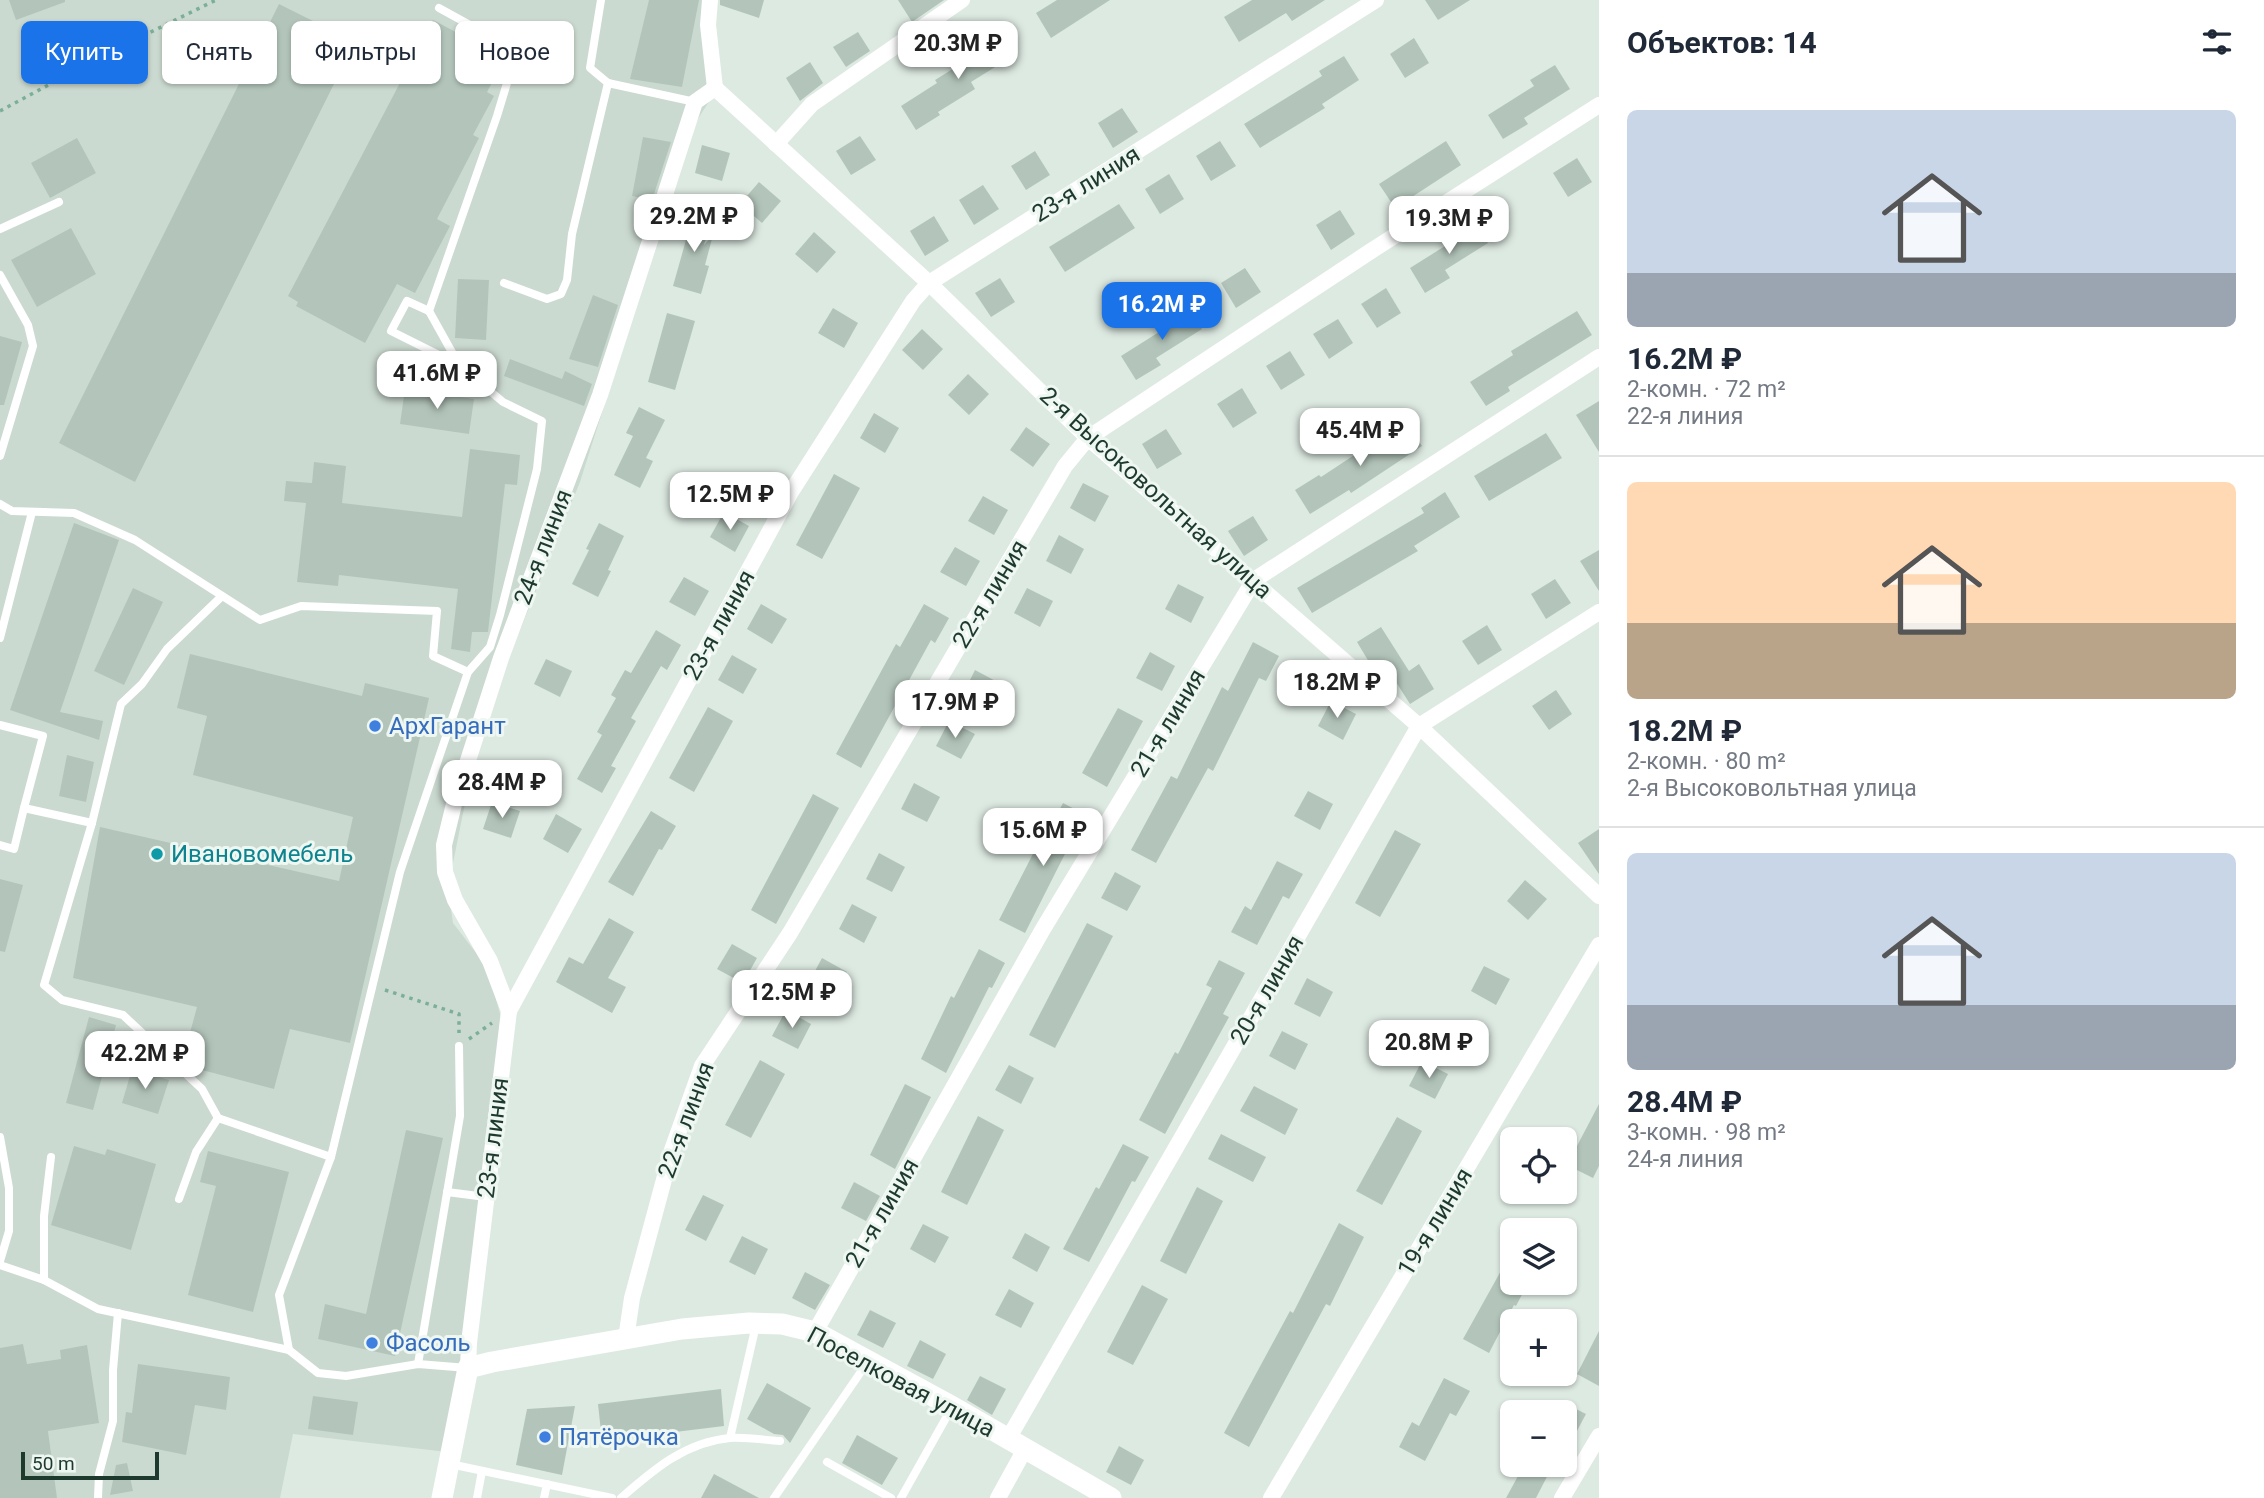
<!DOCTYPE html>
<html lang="ru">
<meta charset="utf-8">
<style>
:root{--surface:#fff;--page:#f6f6f7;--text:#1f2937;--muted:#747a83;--line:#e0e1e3;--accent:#1a73e8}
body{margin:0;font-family:Roboto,sans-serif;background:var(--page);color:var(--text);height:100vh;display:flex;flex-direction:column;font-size:26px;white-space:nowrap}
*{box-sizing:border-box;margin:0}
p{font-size:23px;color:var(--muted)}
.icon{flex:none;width:38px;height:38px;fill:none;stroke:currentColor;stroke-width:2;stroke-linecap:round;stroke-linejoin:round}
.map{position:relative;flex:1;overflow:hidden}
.drawer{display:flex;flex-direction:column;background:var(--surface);width:665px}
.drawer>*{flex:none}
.top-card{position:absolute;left:21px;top:21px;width:665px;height:63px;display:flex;gap:14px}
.tools{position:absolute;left:1500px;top:1127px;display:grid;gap:14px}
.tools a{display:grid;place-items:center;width:77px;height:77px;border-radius:10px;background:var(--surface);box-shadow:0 2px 5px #0004;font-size:35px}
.scale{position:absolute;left:21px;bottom:18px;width:138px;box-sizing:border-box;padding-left:7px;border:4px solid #1e3a2e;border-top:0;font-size:19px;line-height:24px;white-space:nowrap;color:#1e3a2e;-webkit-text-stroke:5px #eef7f1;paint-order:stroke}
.price{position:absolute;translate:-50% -60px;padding:0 16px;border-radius:14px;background:#fff;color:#222;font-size:23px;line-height:46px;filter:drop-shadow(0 2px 4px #0008)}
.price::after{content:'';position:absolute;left:50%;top:42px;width:21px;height:16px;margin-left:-10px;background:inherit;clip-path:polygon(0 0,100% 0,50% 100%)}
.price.on{background:var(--accent);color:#fff}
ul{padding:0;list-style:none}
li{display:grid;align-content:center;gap:14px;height:371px;padding:0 28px}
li+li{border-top:2px solid var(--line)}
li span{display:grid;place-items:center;height:217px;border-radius:10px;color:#555}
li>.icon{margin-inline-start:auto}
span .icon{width:126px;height:126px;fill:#fffc;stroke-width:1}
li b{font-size:30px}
h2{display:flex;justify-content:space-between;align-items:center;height:84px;padding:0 28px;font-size:30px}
.tag{padding:0 24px;border-radius:10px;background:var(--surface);box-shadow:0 2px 5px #0004;font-size:24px;line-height:63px}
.tag.on{background:var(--accent);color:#fff}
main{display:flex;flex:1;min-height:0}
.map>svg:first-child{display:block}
.built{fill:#cbdad1}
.building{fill:#b3c5bb}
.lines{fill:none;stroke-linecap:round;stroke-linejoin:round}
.path{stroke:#7caf97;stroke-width:3.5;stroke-dasharray:3.5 5;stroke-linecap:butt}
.service{stroke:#fff;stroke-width:8}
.minor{stroke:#fff;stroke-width:16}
.tertiary{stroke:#fff;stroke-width:21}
.shop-dot{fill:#3f7fe0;stroke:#eef7f1;stroke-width:2.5}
.culture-dot{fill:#0f9aa8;stroke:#eef7f1;stroke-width:2.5}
.labels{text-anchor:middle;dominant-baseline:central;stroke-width:6;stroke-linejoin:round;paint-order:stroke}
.street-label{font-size:24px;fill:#1e3a2e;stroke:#eef7f1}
.shop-label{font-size:24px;fill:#366cbe;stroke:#eef7f1;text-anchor:start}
.culture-label{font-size:24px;fill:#0d838f;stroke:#eef7f1;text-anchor:start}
</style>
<main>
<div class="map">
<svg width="1599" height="1498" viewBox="0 0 1599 1498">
<rect width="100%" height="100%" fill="#ddeae2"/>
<polygon class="built" points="0,0 715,0 710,100 673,158 645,277 580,482 480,729 448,888 453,923 487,967 504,1028 475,1362 447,1452 293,1434 280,1498 0,1498"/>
<g class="building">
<polygon points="9,0 65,0 65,2 16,20"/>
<polygon points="649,0 699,0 682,87 630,79"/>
<polygon points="720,0 764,0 759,18 720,5"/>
<polygon points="898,0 944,0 912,22"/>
<polygon points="1057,0 1110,0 1051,38 1036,13"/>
<polygon points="1252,0 1325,0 1292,21 1286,13 1239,42 1224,17"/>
<polygon points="1425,0 1470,0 1438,20"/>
<polygon points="279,4 355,42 135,482 59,443"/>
<polygon points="433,20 505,58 487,92 494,96 473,135 479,138 437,219 450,226 415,293 397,284 365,343 296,306 298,302 288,296"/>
<polygon points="1000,30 1016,54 971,82 975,89 938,112 940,115 916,130 901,106 937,83 935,80 980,52 976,45"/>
<polygon points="858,32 870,51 846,67 833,47"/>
<polygon points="1414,38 1429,63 1405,78 1390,54"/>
<polygon points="1344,56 1359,80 1322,104 1325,108 1260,148 1244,124 1322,76 1319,71"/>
<polygon points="810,62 823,83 800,101 786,78"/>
<polygon points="1555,65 1570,89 1524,118 1528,124 1503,139 1488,115 1534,86 1530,80"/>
<polygon points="1122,108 1138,132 1113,148 1098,123"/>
<polygon points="860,136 876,160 851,175 836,151"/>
<polygon points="643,137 671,142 652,200 632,196"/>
<polygon points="77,138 96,173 50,198 31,163"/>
<polygon points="1220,141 1236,166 1211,181 1196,156"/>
<polygon points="1446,141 1461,165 1395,208 1379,184"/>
<polygon points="702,145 730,153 722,181 695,173"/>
<polygon points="1035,151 1050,175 1026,190 1011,166"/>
<polygon points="1577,158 1592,182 1568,197 1553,173"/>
<polygon points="1169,174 1184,199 1160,214 1145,189"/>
<polygon points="759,182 781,201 762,223 740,204"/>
<polygon points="983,185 999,209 974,225 959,200"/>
<polygon points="1119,204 1135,228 1065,272 1049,247"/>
<polygon points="1340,210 1355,234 1331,250 1316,225"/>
<polygon points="690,211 712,218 704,245 713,235 705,265 709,266 701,294 673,286 686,240 682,239"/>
<polygon points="934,216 949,241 925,256 910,231"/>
<polygon points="1472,218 1488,243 1445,270 1450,278 1425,293 1410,268 1453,241 1448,233"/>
<polygon points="71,228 96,274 37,307 11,260"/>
<polygon points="814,232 836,252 817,273 795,254"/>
<polygon points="1245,268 1261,292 1236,308 1221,283"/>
<polygon points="1000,278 1015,302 991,317 975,293"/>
<polygon points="458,279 489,280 486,340 455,338"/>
<polygon points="1386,288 1401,313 1377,328 1361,304"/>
<polygon points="593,295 618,305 598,367 569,359"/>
<polygon points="1187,304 1202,329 1156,358 1161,365 1136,380 1121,356 1167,327 1162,320"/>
<polygon points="833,308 858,323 844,348 818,333"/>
<polygon points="1577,311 1592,335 1508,387 1510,391 1486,406 1470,382 1513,355 1511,351"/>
<polygon points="667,313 695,321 675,390 648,382"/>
<polygon points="1338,319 1353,343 1329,359 1313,334"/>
<polygon points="922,329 943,349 923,370 902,350"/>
<polygon points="0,336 22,342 4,405 0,405"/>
<polygon points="1290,351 1305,375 1281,390 1266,366"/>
<polygon points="510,359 562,379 565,371 592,384 584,406 504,376"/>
<polygon points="968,374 989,394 969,415 948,395"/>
<polygon points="1242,388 1257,413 1233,428 1217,404"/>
<polygon points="405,389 474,399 469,434 400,424"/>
<polygon points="1599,401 1599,452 1576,415"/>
<polygon points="639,407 665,420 646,458 653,461 640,488 614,475 633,436 626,433"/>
<polygon points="874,413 899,428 885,453 860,438"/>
<polygon points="1406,421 1422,446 1351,493 1349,490 1310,514 1295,490 1319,475 1321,477"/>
<polygon points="1026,427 1050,444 1033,467 1010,450"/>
<polygon points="1166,429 1182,454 1157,469 1142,444"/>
<polygon points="1546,433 1562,458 1489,501 1474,476"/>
<polygon points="470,449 520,455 517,485 505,484 488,632 472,632 470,652 451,649 458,589 339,575 338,586 297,582 306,503 284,501 286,481 312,483 314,462 346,466 342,503 462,517"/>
<polygon points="834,474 860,488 822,559 796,545"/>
<polygon points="1083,483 1109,496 1095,522 1070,508"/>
<polygon points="1445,492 1460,517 1414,546 1418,551 1312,613 1297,588 1424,513 1421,508"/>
<polygon points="983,496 1008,510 994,535 968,521"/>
<polygon points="724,512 749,526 735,552 710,537"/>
<polygon points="1253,516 1268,540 1244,556 1228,531"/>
<polygon points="74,523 119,540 60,712 103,721 99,740 10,710"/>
<polygon points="599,523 624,536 608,570 611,571 598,597 572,584 589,550 586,549"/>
<polygon points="1059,535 1084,549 1071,574 1046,561"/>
<polygon points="955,547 980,561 966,586 940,572"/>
<polygon points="1599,550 1599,591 1580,561"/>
<polygon points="684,577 709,591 695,616 669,602"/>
<polygon points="1555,579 1571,603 1546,619 1531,594"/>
<polygon points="1178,584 1204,597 1191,623 1165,609"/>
<polygon points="133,588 163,602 124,685 94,671"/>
<polygon points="1027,588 1053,601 1040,627 1014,613"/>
<polygon points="761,604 787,619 772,644 747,629"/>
<polygon points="924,604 949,618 935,643 931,640 861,768 836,754 896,644 900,647"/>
<polygon points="1487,625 1502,650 1478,665 1462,641"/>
<polygon points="1381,627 1409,671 1419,664 1434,689 1410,704 1382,660 1372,667 1357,642"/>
<polygon points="656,630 681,645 667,670 661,666 631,718 636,721 611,766 616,768 602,793 577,779 602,735 597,732 616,698 611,695 625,670 631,673"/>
<polygon points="1253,642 1279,656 1266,681 1259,678 1213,771 1208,768 1156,863 1131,850 1171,776 1177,779 1222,687 1228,691"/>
<polygon points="1150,652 1175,666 1162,691 1136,678"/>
<polygon points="190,654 362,696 365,683 429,698 350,1043 290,1029 274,1089 187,1066 182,1062 197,1007 73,978 100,827 339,881 353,817 193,775 207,716 177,708"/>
<polygon points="732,655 757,669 743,694 718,680"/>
<polygon points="546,659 572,671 560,697 534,684"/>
<polygon points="975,670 1001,684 988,709 962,696"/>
<polygon points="1556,690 1572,714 1549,730 1532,706"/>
<polygon points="1331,701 1356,714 1343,740 1318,726"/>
<polygon points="708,707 733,721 694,792 669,778"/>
<polygon points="1118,708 1143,721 1107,787 1082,773"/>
<polygon points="949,721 975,734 961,759 936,746"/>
<polygon points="67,755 94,762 86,802 59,796"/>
<polygon points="914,783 940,797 927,822 901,809"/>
<polygon points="1308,791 1333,804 1320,830 1294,816"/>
<polygon points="813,794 839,808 776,924 751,910"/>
<polygon points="492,802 520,811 511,838 483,829"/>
<polygon points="1063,803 1088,816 1075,842 1072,840 1025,933 999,920 1037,846 1040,847"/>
<polygon points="651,811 676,826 662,850 659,849 633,896 608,882"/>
<polygon points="556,814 582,829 568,853 543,839"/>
<polygon points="1599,829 1599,874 1578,843"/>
<polygon points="1395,830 1421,844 1380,917 1355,903"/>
<polygon points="879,853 905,867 892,892 866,879"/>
<polygon points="1277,861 1303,874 1289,899 1283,896 1257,945 1231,932 1245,906 1251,910"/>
<polygon points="1115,872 1141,886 1127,911 1101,898"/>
<polygon points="0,879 23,885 5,952 0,951"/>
<polygon points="1525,880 1547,899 1528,920 1507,901"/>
<polygon points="852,904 877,917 864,943 839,929"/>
<polygon points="609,918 634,932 608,978 626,987 612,1013 556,982 569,957 583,964"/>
<polygon points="1087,923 1113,936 1055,1048 1029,1035"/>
<polygon points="732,944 757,958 743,983 717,969"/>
<polygon points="979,949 1005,963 992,988 989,987 946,1073 921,1059 951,996 954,998"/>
<polygon points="822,958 847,972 834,997 808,984"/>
<polygon points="1219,960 1245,973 1223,1014 1229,1017 1165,1134 1139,1120 1175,1052 1178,1054 1212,988 1206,985"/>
<polygon points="1484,966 1510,979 1496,1005 1471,991"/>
<polygon points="1307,978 1333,992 1320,1017 1294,1004"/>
<polygon points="786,1010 811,1024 798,1049 772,1036"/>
<polygon points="89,1017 116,1025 93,1110 66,1103"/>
<polygon points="1282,1031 1308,1044 1295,1070 1269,1056"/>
<polygon points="760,1060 785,1074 751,1138 725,1125"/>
<polygon points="1422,1061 1448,1074 1435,1099 1409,1086"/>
<polygon points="1009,1065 1034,1078 1021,1104 995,1090"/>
<polygon points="132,1069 169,1080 158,1114 122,1103"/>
<polygon points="905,1084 931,1097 895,1169 870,1155"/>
<polygon points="1254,1086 1298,1109 1285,1135 1240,1111"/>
<polygon points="1599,1104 1599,1166 1593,1178 1567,1165"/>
<polygon points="978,1116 1004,1130 967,1205 941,1192"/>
<polygon points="1397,1117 1422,1131 1382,1205 1356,1191"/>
<polygon points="406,1130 443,1138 395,1356 318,1339 325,1304 366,1314"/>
<polygon points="1221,1134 1266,1157 1253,1182 1208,1159"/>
<polygon points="1123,1144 1149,1157 1135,1182 1132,1181 1089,1262 1063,1249 1096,1187 1099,1189"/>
<polygon points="74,1146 105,1155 107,1149 156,1164 131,1250 51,1225"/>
<polygon points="208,1151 289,1172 253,1312 188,1295 216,1186 200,1182"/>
<polygon points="854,1182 880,1196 866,1221 841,1208"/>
<polygon points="1197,1187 1223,1201 1186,1274 1160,1261"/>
<polygon points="703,1195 724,1205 706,1241 685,1230"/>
<polygon points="1339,1223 1364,1237 1330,1306 1326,1304 1249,1447 1224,1433 1290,1311 1293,1313"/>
<polygon points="923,1224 949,1237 935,1263 910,1249"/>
<polygon points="1025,1233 1050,1247 1037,1272 1012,1258"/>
<polygon points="742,1236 768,1249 755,1275 729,1262"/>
<polygon points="1512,1251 1512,1283 1528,1283 1516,1306 1514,1305 1489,1353 1463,1339"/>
<polygon points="805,1272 830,1285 815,1310 792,1298"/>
<polygon points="1142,1285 1168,1299 1133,1365 1107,1352"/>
<polygon points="1009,1289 1034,1303 1021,1328 995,1315"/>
<polygon points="870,1310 896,1323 883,1348 857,1335"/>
<polygon points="1599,1331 1599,1386 1577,1374"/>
<polygon points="920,1340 946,1354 933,1379 907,1366"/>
<polygon points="23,1344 27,1364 61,1359 60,1350 87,1345 99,1423 48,1431 57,1498 0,1498 0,1348"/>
<polygon points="138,1364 230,1377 226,1410 195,1405 186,1455 122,1442 126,1412 132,1413"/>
<polygon points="980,1376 1006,1389 992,1415 967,1400"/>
<polygon points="1444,1378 1470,1391 1456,1416 1450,1413 1425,1461 1399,1447 1412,1422 1419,1426"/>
<polygon points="767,1383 811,1408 790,1443 783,1435 774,1434 747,1419"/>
<polygon points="721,1389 724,1426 602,1441 598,1404"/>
<polygon points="313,1396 358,1402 353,1435 308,1429"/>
<polygon points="1564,1403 1586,1414 1564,1455"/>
<polygon points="575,1406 562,1475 516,1465 527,1409"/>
<polygon points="857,1435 898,1458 882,1485 842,1463"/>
<polygon points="1119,1446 1144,1460 1131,1485 1106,1472"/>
<polygon points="127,1463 133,1491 110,1495 116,1465"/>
<polygon points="1524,1465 1553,1465 1536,1498 1506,1498"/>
<polygon points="714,1474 759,1498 701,1498"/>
</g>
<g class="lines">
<g class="path">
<polyline points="0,111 106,54 216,0"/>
<polyline points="385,990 459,1014 459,1033"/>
<polyline points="469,1039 492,1023"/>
</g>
<g class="service">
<polyline points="601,0 590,68 608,83 695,102"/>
<polyline points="0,229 59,202"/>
<polyline points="0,275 28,325 33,346 0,456"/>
<polyline points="504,283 547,299 561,294 567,280 572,234 608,83"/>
<polyline points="429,311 458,363"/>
<polyline points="0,504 12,511 74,513 135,540 260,620 301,606 437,611 433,656 468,672"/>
<polyline points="0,638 32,512"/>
<polyline points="0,725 43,736 24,808 92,823 121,704 142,684 167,649 222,596"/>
<polyline points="92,823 44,985 62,1000 123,1015 202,1089 218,1118 331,1157 400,872 468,672 490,647 500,615 537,469 542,421 503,402 459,365 391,331 407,301 429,311 497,116 514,60 510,47 439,8"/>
<polyline points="0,845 14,849 24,808"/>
<polyline points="0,1137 9,1188 9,1231 0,1261"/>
<polyline points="51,1157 44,1216 44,1280 98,1309 289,1350"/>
<polyline points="331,1157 279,1295 289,1350 318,1373 346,1376 418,1364 468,1368"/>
<polyline points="447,1192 486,1197"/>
<polyline points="179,1199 196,1152 218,1118"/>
<polyline points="0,1265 44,1280"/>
<polyline points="418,1364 460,1116 459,1046"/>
<polyline points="730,1438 756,1325"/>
<polyline points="827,1462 891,1498"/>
<polyline points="450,1464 612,1498"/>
<polyline points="98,1498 99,1474 113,1421 113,1370 118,1313"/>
<polyline points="477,1498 482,1471"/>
<polyline points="544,1498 547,1484"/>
<path d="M621,1498c32,-28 64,-56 109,-60 16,-1 34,2 50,3"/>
<polyline points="774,1498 867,1363"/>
<polyline points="901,1498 951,1409"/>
</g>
<g class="minor">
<polyline points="710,0 708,25 715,88"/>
<polyline points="715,88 929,283 1088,438 1419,726 1599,896"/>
<polyline points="776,144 812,104 962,0"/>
<polyline points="509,1011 490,961 455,900 445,872 444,845 454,804 501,658 600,395 695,102 715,88"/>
<polyline points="815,1332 1043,929 1254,580 1599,357"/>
<polyline points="626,1339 632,1298 672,1150 702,1066 790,933 1065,466 1088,438 1371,251 1599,105"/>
<polyline points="468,1368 469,1343 509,1011 791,492 913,301 929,283 1376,0"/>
<polyline points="1008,1439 1419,726 1599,612"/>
<polyline points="998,1498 1025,1449"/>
<polyline points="1271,1498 1599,945"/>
<polyline points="1562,1498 1599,1436"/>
</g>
<polyline class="tertiary" points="442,1498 468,1368 492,1362 682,1329 749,1323 782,1324 815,1332 953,1407 1111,1498"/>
</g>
<g class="shop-dot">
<circle cx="375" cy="726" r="7"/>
<circle cx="372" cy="1343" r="7"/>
<circle cx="545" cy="1437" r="7"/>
</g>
<circle class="culture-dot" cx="157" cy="854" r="7"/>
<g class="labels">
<g class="street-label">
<text transform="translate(1086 184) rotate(-32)">23-я линия</text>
<text transform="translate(1156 493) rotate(42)">2-я Высоковольтная улица</text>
<text transform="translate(543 547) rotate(-69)">24-я линия</text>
<text transform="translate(990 594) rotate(-59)">22-я линия</text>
<text transform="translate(719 625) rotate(-61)">23-я линия</text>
<text transform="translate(1168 723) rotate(-59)">21-я линия</text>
<text transform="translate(1267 990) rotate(-60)">20-я линия</text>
<text transform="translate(686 1120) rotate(-70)">22-я линия</text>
<text transform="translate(493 1138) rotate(-83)">23-я линия</text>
<text transform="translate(882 1213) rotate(-60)">21-я линия</text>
<text transform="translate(1435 1222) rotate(-59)">19-я линия</text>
<text transform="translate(901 1382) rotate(28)">Поселковая улица</text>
</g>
<g class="shop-label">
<text x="389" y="726">АрхГарант</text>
<text x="386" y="1343">Фасоль</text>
<text x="559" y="1437">Пятёрочка</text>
</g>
<g class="culture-label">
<text x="171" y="854">Ивановомебель</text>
</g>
</g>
</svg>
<div class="tools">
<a><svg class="icon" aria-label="locate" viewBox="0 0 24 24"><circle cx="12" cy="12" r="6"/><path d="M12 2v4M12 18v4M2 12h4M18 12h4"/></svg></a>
<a><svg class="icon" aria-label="layers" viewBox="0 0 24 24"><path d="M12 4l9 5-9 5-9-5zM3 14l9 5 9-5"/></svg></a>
<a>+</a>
<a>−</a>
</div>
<div class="scale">50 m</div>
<b class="price" style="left:958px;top:81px">20.3M ₽</b>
<b class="price" style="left:694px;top:254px">29.2M ₽</b>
<b class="price" style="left:1449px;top:256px">19.3M ₽</b>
<b class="price on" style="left:1162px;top:342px">16.2M ₽</b>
<b class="price" style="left:437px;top:411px">41.6M ₽</b>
<b class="price" style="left:1360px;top:468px">45.4M ₽</b>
<b class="price" style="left:730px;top:532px">12.5M ₽</b>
<b class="price" style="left:1337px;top:720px">18.2M ₽</b>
<b class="price" style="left:955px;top:740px">17.9M ₽</b>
<b class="price" style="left:502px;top:820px">28.4M ₽</b>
<b class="price" style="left:1043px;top:868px">15.6M ₽</b>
<b class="price" style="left:792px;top:1030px">12.5M ₽</b>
<b class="price" style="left:1429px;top:1080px">20.8M ₽</b>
<b class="price" style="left:145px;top:1091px">42.2M ₽</b>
<div class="top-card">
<a class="tag on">Купить</a>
<a class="tag">Снять</a>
<a class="tag">Фильтры</a>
<a class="tag">Новое</a>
</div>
</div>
<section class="drawer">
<h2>Объектов: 14<svg class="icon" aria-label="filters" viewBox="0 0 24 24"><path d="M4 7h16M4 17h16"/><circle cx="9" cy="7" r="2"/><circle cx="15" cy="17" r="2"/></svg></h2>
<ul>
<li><span style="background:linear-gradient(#c9d6e8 75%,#9aa5b1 0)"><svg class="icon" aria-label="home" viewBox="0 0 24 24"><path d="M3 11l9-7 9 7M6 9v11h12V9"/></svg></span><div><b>16.2M ₽</b><p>2-комн. · 72 m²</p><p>22-я линия</p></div></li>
<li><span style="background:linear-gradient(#ffd9b3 65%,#b9a48a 0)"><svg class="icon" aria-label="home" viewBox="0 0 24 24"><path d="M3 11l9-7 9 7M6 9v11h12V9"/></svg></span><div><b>18.2M ₽</b><p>2-комн. · 80 m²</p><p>2-я Высоковольтная улица</p></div></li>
<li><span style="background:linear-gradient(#c9d6e8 70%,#9aa5b1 0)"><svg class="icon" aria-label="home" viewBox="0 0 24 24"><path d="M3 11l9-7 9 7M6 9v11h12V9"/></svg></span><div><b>28.4M ₽</b><p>3-комн. · 98 m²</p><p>24-я линия</p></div></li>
</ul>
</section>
</main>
